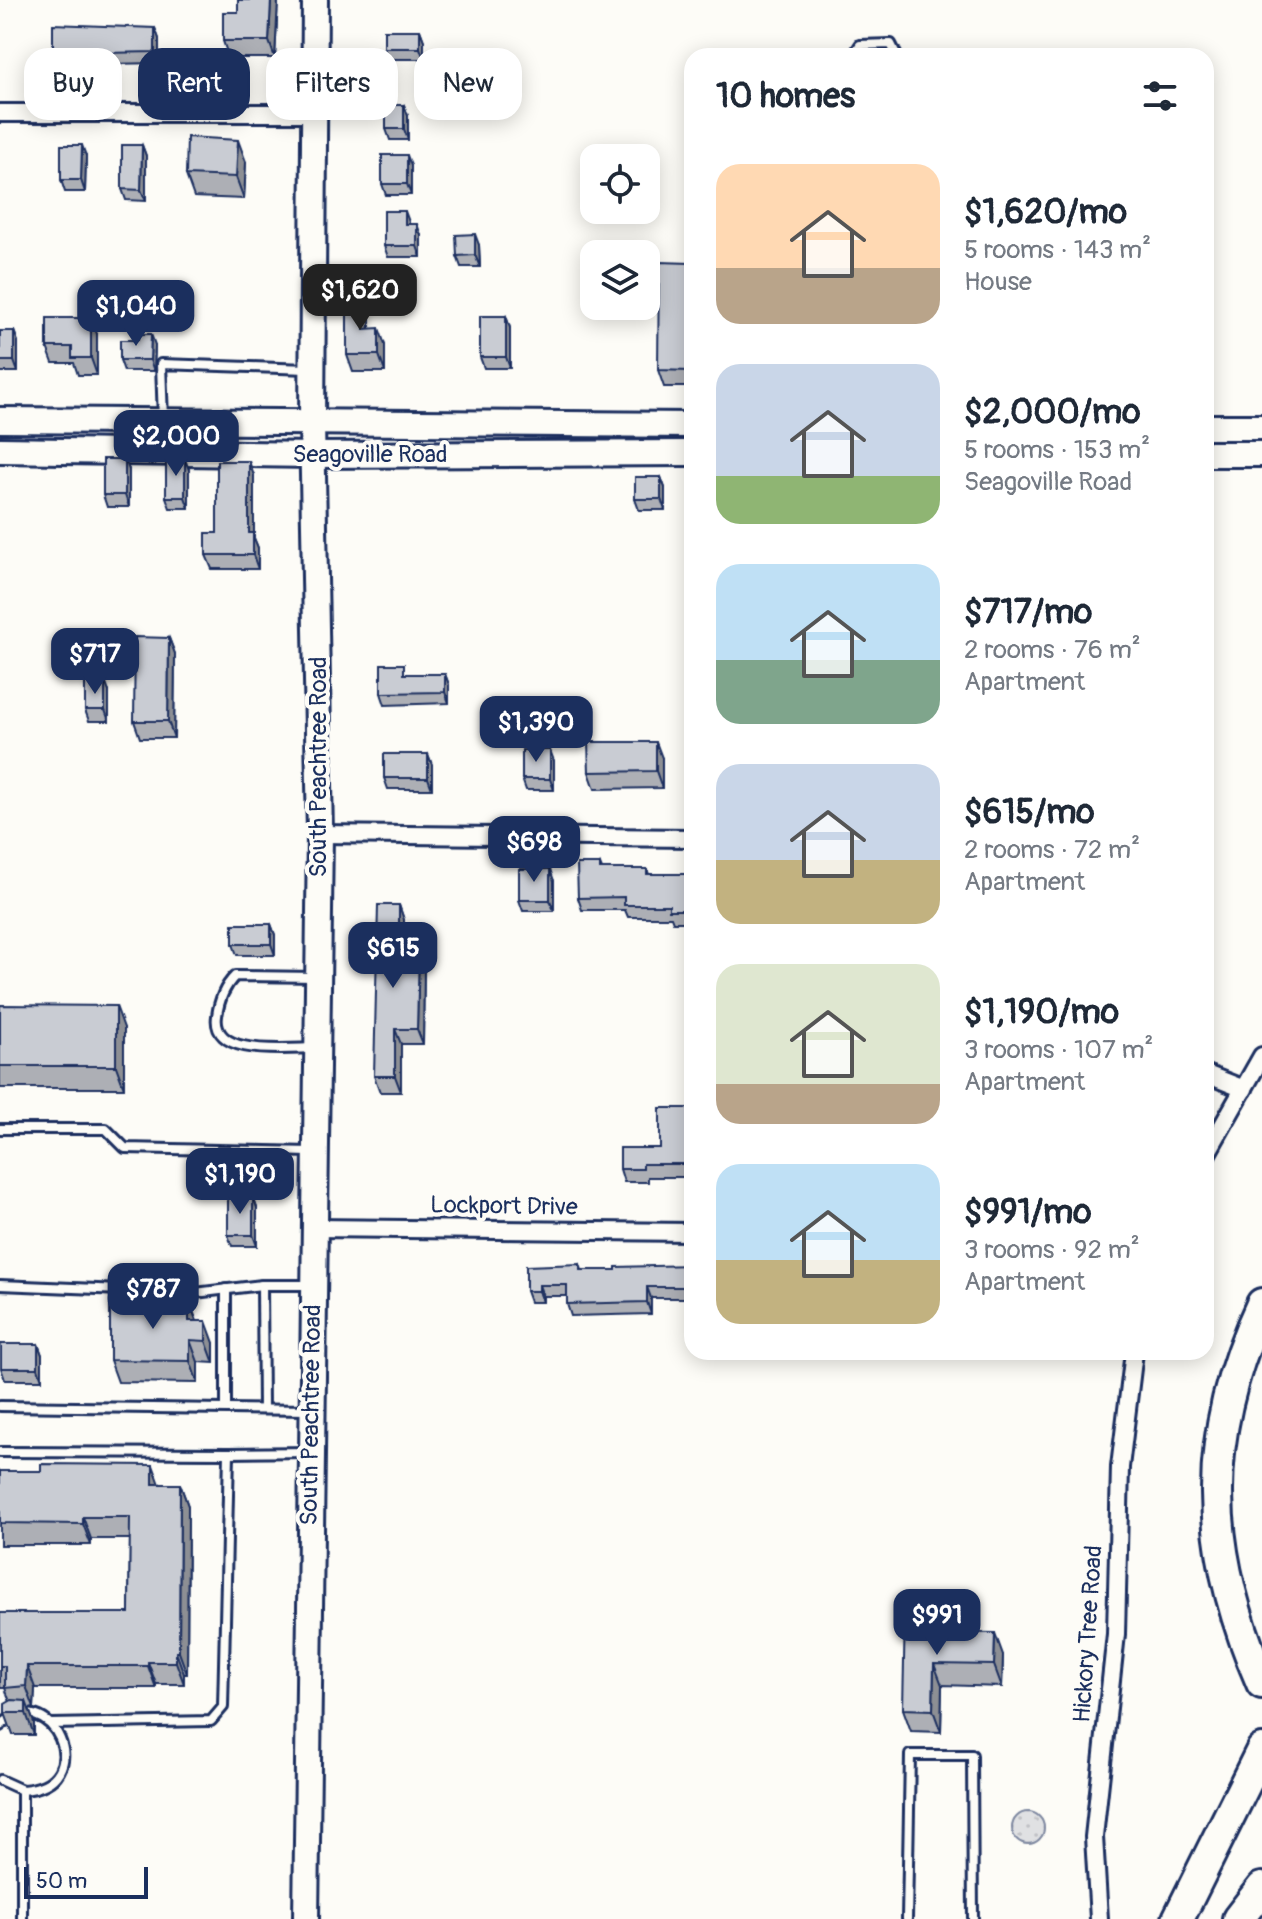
<!DOCTYPE html>
<meta charset="utf-8">
<style>
:root{--surface:#fff;--page:#f6f6f7;--text:#1f2937;--muted:#747a83;--accent:#1b2f5e}
body{margin:0;font-family:Pangolin,sans-serif;background:var(--page);color:var(--text);height:100vh;display:flex;flex-direction:column;font-size:30px;white-space:nowrap}
*{box-sizing:border-box;margin:0}
p{font-size:26px;color:var(--muted)}
.icon{flex:none;width:44px;height:44px;fill:none;stroke:currentColor;stroke-width:2;stroke-linecap:round;stroke-linejoin:round}
.map{position:relative;flex:1;overflow:hidden}
.panel{position:absolute;left:684px;top:48px;width:530px;height:1312px;display:flex;flex-direction:column;background:var(--surface);border-radius:24px;box-shadow:0 4px 20px #0003}
.panel>*{flex:none}
.hud{position:absolute;left:24px;top:48px;width:540px;height:72px;display:flex;gap:16px}
.controls{position:absolute;left:580px;top:144px;display:grid;gap:16px}
.controls a{display:grid;place-items:center;width:80px;height:80px;border-radius:16px;background:var(--surface);box-shadow:0 4px 20px #0003;font-size:40px}
.scale{position:absolute;left:24px;bottom:20px;width:124px;box-sizing:border-box;padding-left:8px;border:4px solid #1b2f5e;border-top:0;font-size:22px;line-height:28px;white-space:nowrap;color:#1b2f5e;-webkit-text-stroke:6px #fdfcf7;paint-order:stroke}
.price{position:absolute;translate:-50% -68px;padding:0 18px;border-radius:16px;background:var(--accent);color:#fff;font-size:26px;line-height:52px;filter:drop-shadow(0 2px 4px #0008)}
.price::after{content:'';position:absolute;left:50%;top:48px;width:24px;height:18px;margin-left:-12px;background:inherit;clip-path:polygon(0 0,100% 0,50% 100%)}
.price.current{background:#222;color:#fff}
ul{padding:0;list-style:none}
li{display:flex;align-items:center;gap:24px;height:200px;padding:0 32px}
li span{display:grid;place-items:center;flex:none;width:224px;height:160px;border-radius:24px;color:#555}
li>.icon{margin-inline-start:auto}
span .icon{width:96px;height:96px;fill:#fffc;stroke-width:1}
li b{font-size:34px}
h2{display:flex;justify-content:space-between;align-items:center;height:96px;padding:0 32px;font-size:34px}
.chip{padding:0 28px;border-radius:24px;background:var(--surface);box-shadow:0 4px 20px #0003;font-size:28px;line-height:72px}
.chip.current{background:var(--accent);color:#fff}
.map>svg:first-child{display:block}
.grass{fill:url(#grass-dots);stroke:#7e88a0;stroke-width:2}
.lines{fill:none;stroke-linecap:round;stroke-linejoin:round}
.lane-casing{stroke:#1b2f5e;stroke-width:14}
.street-casing{stroke:#1b2f5e;stroke-width:22}
.secondary-casing{stroke:#1b2f5e;stroke-width:30}
.highway-casing{stroke:#1b2f5e;stroke-width:36}
.lane{stroke:#fdfcf7;stroke-width:8}
.street{stroke:#fdfcf7;stroke-width:16}
.secondary{stroke:#fdfcf7;stroke-width:24}
.highway{stroke:#fdfcf7;stroke-width:30}
.wall{fill:#adafb5;stroke:#1b2f5e;stroke-width:2}
.shaded-wall{fill:#8d8f94;stroke:#1b2f5e;stroke-width:2}
.building{fill:#c9ccd3;stroke:#1b2f5e;stroke-width:2}
.labels{text-anchor:middle;dominant-baseline:central;stroke-width:8;stroke-linejoin:round;paint-order:stroke}
.street-label{font-size:24px;fill:#1b2f5e;stroke:#fdfcf7}
</style>
<div class="map">
<svg width="1262" height="1919" viewBox="0 0 1262 1919">
<defs>
<pattern id="grass-dots" width="8" height="8" patternUnits="userSpaceOnUse" patternTransform="scale(2)"><rect width="8" height="8" fill="#e0e1e3"/><path d="M2 2h.1M6 6h.1" fill="none" stroke="#c0c1c5" stroke-width="1.8" stroke-linecap="round"/></pattern>
</defs>
<rect width="100%" height="100%" fill="#fdfcf7"/>
<filter id="ink" filterUnits="userSpaceOnUse"><feTurbulence type="fractalNoise" baseFrequency=".0125" numOctaves="2"/><feDisplacementMap in="SourceGraphic" scale="16" xChannelSelector="R" yChannelSelector="G"/><feConvolveMatrix kernelMatrix="1 2 1 2 8 2 1 2 1" color-interpolation-filters="sRGB"/></filter>
<g filter="url(#ink)">
<circle class="grass" cx="1028" cy="1828" r="16"/>
<g class="lines">
<defs>
<g id="lane">
<polyline points="853,56 860,45 891,44 897,56"/>
<polyline points="163,420 161,364 308,369"/>
<path d="M316,1048c-28,0 -105,10 -99,-32 2,-16 7,-29 18,-40l82,1"/>
<polyline points="0,1129 106,1129 125,1148 311,1152"/>
<polyline points="0,1285 195,1293 262,1285 313,1285"/>
<polyline points="262,1285 263,1409"/>
<polyline points="0,1406 311,1410"/>
<polyline points="226,1408 226,1289"/>
<polyline points="0,1452 229,1453 223,1707 211,1721 51,1724"/>
<polyline points="229,1453 309,1452"/>
<path d="M0,1726c50,-47 102,59 22,64l-22,-10"/>
<polyline points="22,1790 22,1919"/>
<polyline points="907,1919 910,1755 972,1755 973,1919"/>
</g>
<g id="street">
<polyline points="0,113 312,113"/>
<polyline points="320,834 692,838"/>
<polyline points="1206,1074 1244,1089"/>
<polyline points="1206,1155 1262,1056"/>
<polyline points="314,1228 692,1232"/>
<polyline points="1099,1919 1094,1837 1116,1634 1120,1467 1134,1352"/>
</g>
<g id="secondary">
<polyline points="0,420 692,425"/>
<polyline points="1206,427 1262,427"/>
<polyline points="0,450 314,455 692,453"/>
<polyline points="1206,454 1262,454"/>
<polyline points="306,1919 320,834 312,424 315,0"/>
</g>
<g id="highway">
<path d="M1262,1304c-62,133 -58,246 0,379"/>
<polyline points="1178,1919 1262,1750"/>
<polyline points="1238,1919 1262,1888"/>
</g>
</defs>
<use href="#lane" class="lane-casing"/>
<use href="#street" class="street-casing"/>
<use href="#secondary" class="secondary-casing"/>
<use href="#highway" class="highway-casing"/>
<use href="#lane" class="lane"/>
<use href="#street" class="street"/>
<use href="#secondary" class="secondary"/>
<use href="#highway" class="highway"/>
</g>
<g class="wall">
<polygon points="278,0 275,58 229,58 223,41 238,12"/>
<polygon points="155,28 159,39 159,63 57,65 53,54"/>
<polygon points="420,30 424,41 424,59 388,59 384,48"/>
<polygon points="404,105 408,116 408,140 390,140 386,129"/>
<polygon points="142,145 146,156 146,201 126,200 122,189"/>
<polygon points="86,156 85,192 65,192 61,180"/>
<polygon points="246,162 244,199 194,197 186,175"/>
<polygon points="411,166 411,195 386,195 382,184"/>
<polygon points="409,222 409,224 421,235 421,257 388,257 384,246"/>
<polygon points="479,245 480,267 461,267 457,256"/>
<polygon points="691,263 692,387 664,387 658,370"/>
<polygon points="506,316 510,328 510,368 484,368 480,357"/>
<polygon points="370,317 370,329 385,345 385,372 353,372 347,355"/>
<polygon points="0,331 14,331 18,342 18,372 0,372"/>
<polygon points="97,334 97,375 78,375 74,363 53,363 47,347"/>
<polygon points="138,340 155,345 154,371 124,371 120,360"/>
<polygon points="129,470 129,507 107,507 103,495"/>
<polygon points="189,470 189,508 170,508 166,497"/>
<polygon points="254,476 254,538 258,548 258,569 212,569 206,555 217,533"/>
<polygon points="661,477 665,488 665,510 639,510 635,499"/>
<polygon points="169,638 175,654 174,738 140,738 134,721"/>
<polygon points="408,674 445,674 449,685 449,703 385,705 381,693"/>
<polygon points="109,692 109,721 89,721 85,710"/>
<polygon points="428,754 432,765 432,789 388,789 384,778"/>
<polygon points="662,758 662,788 595,789 589,772"/>
<polygon points="554,761 554,790 526,790 522,779"/>
<polygon points="600,864 602,869 647,869 649,874 692,874 692,922 673,922 671,917 628,917 625,910 582,910 578,898"/>
<polygon points="554,881 554,911 523,911 519,900"/>
<polygon points="399,905 404,920 404,949 424,965 423,1044 401,1044 401,1092 380,1092 374,1076"/>
<polygon points="271,924 275,935 275,955 237,955 233,944"/>
<polygon points="0,1005 124,1028 124,1088 0,1088"/>
<polygon points="692,1108 692,1177 648,1177 648,1182 624,1182 620,1169 660,1148"/>
<polygon points="253,1197 257,1208 257,1246 232,1246 228,1235"/>
<polygon points="580,1264 582,1270 616,1270 692,1265 692,1298 651,1298 651,1314 571,1316 567,1304 567,1296 543,1296 543,1302 530,1302 526,1291"/>
<polygon points="189,1301 197,1321 214,1343 214,1363 198,1362 198,1383 118,1382 110,1360"/>
<polygon points="38,1344 42,1355 42,1380 5,1380 1,1368"/>
<polygon points="0,1471 160,1484 180,1484 188,1506 187,1674 184,1674 184,1684 156,1684 156,1688 35,1688 34,1708 29,1709 34,1723 34,1735 13,1735 5,1713 10,1702 5,1688 0,1688 0,1613 129,1613 130,1539 91,1539 91,1545 0,1545"/>
<polygon points="932,1632 1003,1655 1002,1687 942,1685 941,1732 911,1731 903,1709"/>
</g>
<g class="shaded-wall">
<polygon points="271,0 278,0 275,58 269,41"/>
<polygon points="155,28 159,39 159,63 155,52"/>
<polygon points="420,30 424,41 424,59 420,48"/>
<polygon points="404,105 408,116 408,140 404,129"/>
<polygon points="238,140 246,162 244,199 236,177"/>
<polygon points="82,145 86,156 85,192 81,180"/>
<polygon points="142,145 146,156 146,201 141,190"/>
<polygon points="407,155 411,166 411,195 407,184"/>
<polygon points="405,211 409,222 409,235 405,224"/>
<polygon points="417,224 421,235 421,257 417,246"/>
<polygon points="475,234 479,245 480,267 475,255"/>
<polygon points="691,263 692,265 692,376 690,371"/>
<polygon points="363,301 370,317 370,345 364,329"/>
<polygon points="506,316 510,328 510,368 506,357"/>
<polygon points="91,318 97,334 97,375 91,358"/>
<polygon points="379,328 385,345 385,372 379,355"/>
<polygon points="14,331 18,342 18,372 14,361"/>
<polygon points="151,334 155,345 154,371 150,360"/>
<polygon points="125,459 129,470 129,507 125,495"/>
<polygon points="185,459 189,470 189,508 185,497"/>
<polygon points="249,461 254,476 254,538 258,548 258,569 253,555 249,533"/>
<polygon points="661,477 665,488 665,510 661,499"/>
<polygon points="169,638 175,654 174,738 168,721"/>
<polygon points="445,674 449,685 449,703 445,692"/>
<polygon points="105,681 109,692 109,721 105,710"/>
<polygon points="656,742 662,758 662,788 656,771"/>
<polygon points="550,750 554,761 554,790 550,779"/>
<polygon points="428,754 432,765 432,789 428,778"/>
<polygon points="550,869 554,881 554,911 550,900"/>
<polygon points="399,905 404,920 404,965 399,949"/>
<polygon points="271,924 275,935 275,955 271,944"/>
<polygon points="419,949 424,965 423,1044 417,1029"/>
<polygon points="116,1006 124,1028 124,1088 116,1066"/>
<polygon points="395,1029 401,1044 401,1092 395,1076"/>
<polygon points="253,1197 257,1208 257,1246 253,1235"/>
<polygon points="539,1285 543,1296 543,1302 539,1291"/>
<polygon points="647,1287 651,1298 651,1314 647,1302"/>
<polygon points="189,1301 197,1323 189,1321"/>
<polygon points="206,1321 214,1343 214,1363 206,1341"/>
<polygon points="190,1340 198,1362 198,1383 190,1361"/>
<polygon points="38,1344 42,1355 42,1380 38,1368"/>
<polygon points="153,1465 161,1487 153,1484"/>
<polygon points="180,1484 188,1506 187,1674 179,1652"/>
<polygon points="83,1517 91,1539 91,1545 83,1524"/>
<polygon points="926,1614 934,1636 926,1632"/>
<polygon points="995,1633 1003,1655 1002,1687 994,1665"/>
<polygon points="176,1652 184,1674 184,1684 176,1662"/>
<polygon points="148,1662 156,1684 156,1688 148,1666"/>
<polygon points="934,1664 942,1685 941,1732 933,1710"/>
<polygon points="27,1666 35,1688 34,1708 26,1686"/>
<polygon points="26,1701 34,1723 34,1735 26,1713"/>
</g>
<g class="building">
<polygon points="238,0 271,0 269,41 223,41 223,12 238,12"/>
<polygon points="53,24 155,28 155,52 53,54"/>
<rect x="384" y="30" width="36" height="18"/>
<rect x="386" y="105" width="18" height="24"/>
<polygon points="187,137 238,140 236,177 186,175"/>
<polygon points="61,145 82,145 81,180 61,180"/>
<polygon points="122,145 142,145 141,190 122,189"/>
<rect x="382" y="155" width="25" height="29"/>
<polygon points="384,211 405,211 405,224 417,224 417,246 384,246"/>
<polygon points="475,234 475,255 457,256 456,235"/>
<polygon points="659,262 691,263 690,371 658,370"/>
<polygon points="347,301 363,301 364,329 379,328 379,355 347,355"/>
<rect x="480" y="316" width="26" height="41"/>
<polygon points="47,318 91,318 91,358 72,358 72,347 47,347"/>
<rect x="0" y="331" width="14" height="30"/>
<polygon points="138,334 151,334 150,360 120,360 120,340 138,340"/>
<rect x="103" y="459" width="22" height="36"/>
<rect x="166" y="459" width="19" height="38"/>
<polygon points="217,461 249,461 249,533 253,533 253,555 206,555 206,533 217,533"/>
<rect x="635" y="477" width="26" height="22"/>
<polygon points="135,637 169,638 168,721 134,721"/>
<polygon points="381,664 404,664 404,674 445,674 445,692 381,693"/>
<rect x="85" y="681" width="20" height="29"/>
<polygon points="588,742 656,742 656,771 589,772"/>
<rect x="522" y="750" width="28" height="29"/>
<rect x="384" y="754" width="44" height="24"/>
<polygon points="577,864 600,864 600,869 647,869 647,874 692,874 692,910 669,910 669,905 624,905 624,897 578,898"/>
<rect x="519" y="869" width="31" height="31"/>
<polygon points="378,905 399,905 399,949 419,949 417,1029 395,1029 395,1076 374,1076"/>
<rect x="233" y="924" width="38" height="20"/>
<polygon points="0,1005 116,1006 116,1066 0,1066"/>
<polygon points="660,1108 692,1108 692,1164 643,1164 643,1169 620,1169 620,1148 660,1148"/>
<rect x="228" y="1197" width="25" height="38"/>
<polygon points="580,1264 580,1270 616,1270 616,1267 692,1265 692,1287 647,1287 647,1302 567,1304 567,1285 539,1285 539,1291 526,1291 526,1266"/>
<polygon points="110,1300 189,1301 189,1321 206,1321 206,1341 190,1340 190,1361 110,1360"/>
<rect x="1" y="1344" width="37" height="24"/>
<polygon points="41,1464 153,1465 153,1484 180,1484 179,1652 176,1652 176,1662 148,1662 148,1666 27,1666 26,1686 5,1688 5,1666 0,1666 0,1613 129,1613 130,1517 83,1517 83,1524 0,1523 0,1471 41,1471"/>
<polygon points="905,1613 926,1614 926,1632 995,1633 994,1665 934,1664 933,1710 903,1709"/>
<polygon points="12,1700 26,1701 26,1713 5,1713 5,1704"/>
</g>
</g>
<g class="labels">
<g class="street-label">
<text x="370" y="454">Seagoville Road</text>
<text transform="translate(318 767) rotate(-90)">South Peachtree Road</text>
<text transform="translate(504 1206) rotate(1)">Lockport Drive</text>
<text transform="translate(311 1415) rotate(-89)">South Peachtree Road</text>
<text transform="translate(1088 1634) rotate(-86)">Hickory Tree Road</text>
</g>
</g>
</svg>
<div class="controls">
<a><svg class="icon" aria-label="locate" viewBox="0 0 24 24"><circle cx="12" cy="12" r="6"/><path d="M12 2v4M12 18v4M2 12h4M18 12h4"/></svg></a>
<a><svg class="icon" aria-label="layers" viewBox="0 0 24 24"><path d="M12 4l9 5-9 5-9-5zM3 14l9 5 9-5"/></svg></a>
</div>
<div class="scale">50 m</div>
<b class="price current" style="left:360px;top:332px">$1,620</b>
<b class="price" style="left:136px;top:348px">$1,040</b>
<b class="price" style="left:176px;top:478px">$2,000</b>
<b class="price" style="left:95px;top:696px">$717</b>
<b class="price" style="left:536px;top:764px">$1,390</b>
<b class="price" style="left:534px;top:884px">$698</b>
<b class="price" style="left:393px;top:990px">$615</b>
<b class="price" style="left:240px;top:1216px">$1,190</b>
<b class="price" style="left:153px;top:1331px">$787</b>
<b class="price" style="left:937px;top:1657px">$991</b>
<div class="hud">
<a class="chip">Buy</a>
<a class="chip current">Rent</a>
<a class="chip">Filters</a>
<a class="chip">New</a>
</div>
<section class="panel">
<h2>10 homes<svg class="icon" aria-label="filters" viewBox="0 0 24 24"><path d="M4 7h16M4 17h16"/><circle cx="9" cy="7" r="2"/><circle cx="15" cy="17" r="2"/></svg></h2>
<ul>
<li><span style="background:linear-gradient(#ffd9b3 65%,#b9a48a 0)"><svg class="icon" aria-label="home" viewBox="0 0 24 24"><path d="M3 11l9-7 9 7M6 9v11h12V9"/></svg></span><div><b>$1,620/mo</b><p>5 rooms · 143 m²</p><p>House</p></div></li>
<li><span style="background:linear-gradient(#c9d6e8 70%,#8fb573 0)"><svg class="icon" aria-label="home" viewBox="0 0 24 24"><path d="M3 11l9-7 9 7M6 9v11h12V9"/></svg></span><div><b>$2,000/mo</b><p>5 rooms · 153 m²</p><p>Seagoville Road</p></div></li>
<li><span style="background:linear-gradient(#bfe0f5 60%,#7fa58c 0)"><svg class="icon" aria-label="home" viewBox="0 0 24 24"><path d="M3 11l9-7 9 7M6 9v11h12V9"/></svg></span><div><b>$717/mo</b><p>2 rooms · 76 m²</p><p>Apartment</p></div></li>
<li><span style="background:linear-gradient(#c9d6e8 60%,#c2b280 0)"><svg class="icon" aria-label="home" viewBox="0 0 24 24"><path d="M3 11l9-7 9 7M6 9v11h12V9"/></svg></span><div><b>$615/mo</b><p>2 rooms · 72 m²</p><p>Apartment</p></div></li>
<li><span style="background:linear-gradient(#dfe7d0 75%,#b9a48a 0)"><svg class="icon" aria-label="home" viewBox="0 0 24 24"><path d="M3 11l9-7 9 7M6 9v11h12V9"/></svg></span><div><b>$1,190/mo</b><p>3 rooms · 107 m²</p><p>Apartment</p></div></li>
<li><span style="background:linear-gradient(#bfe0f5 60%,#c2b280 0)"><svg class="icon" aria-label="home" viewBox="0 0 24 24"><path d="M3 11l9-7 9 7M6 9v11h12V9"/></svg></span><div><b>$991/mo</b><p>3 rooms · 92 m²</p><p>Apartment</p></div></li>
</ul>
</section>
</div>
